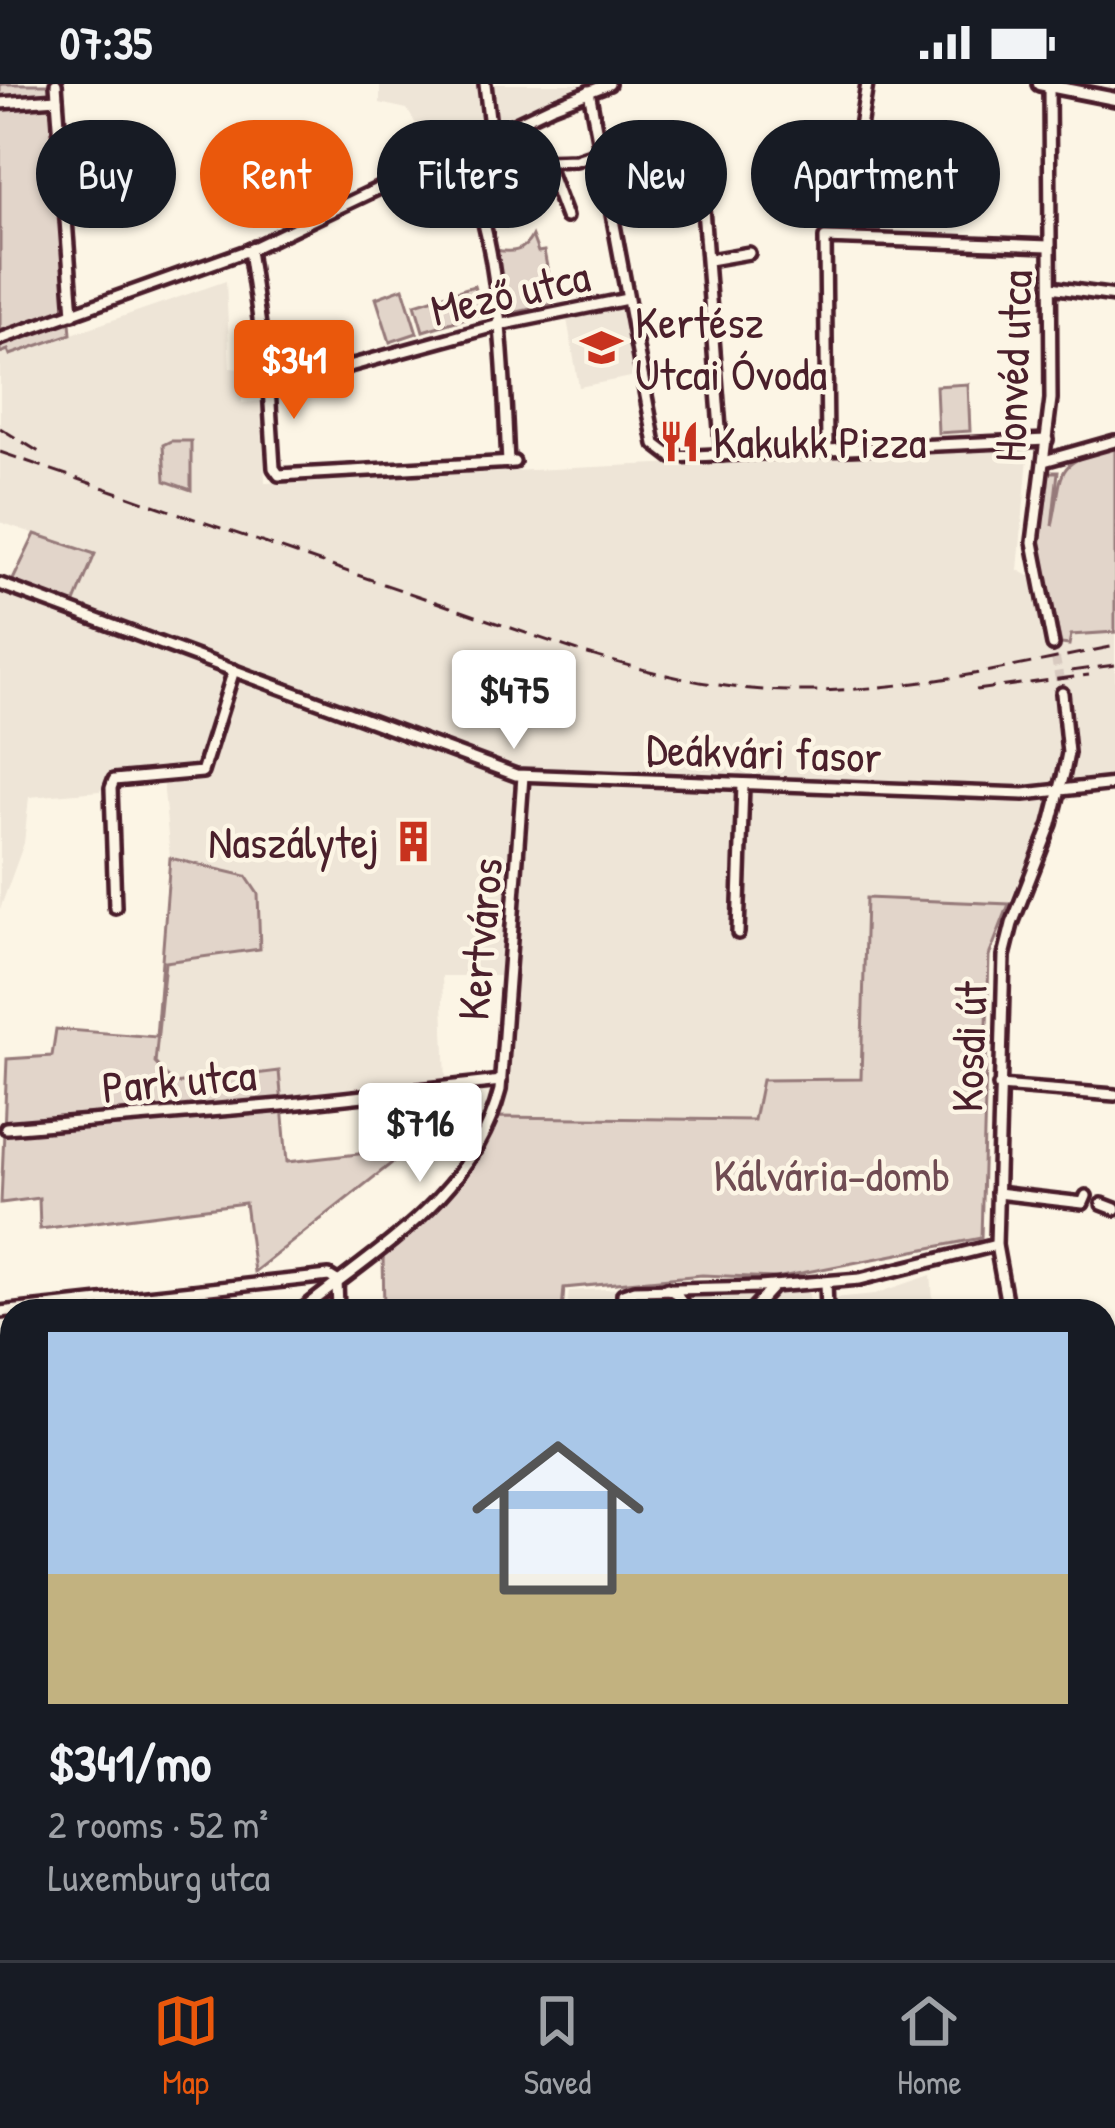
<!DOCTYPE html>
<meta charset="utf-8">
<style>
:root{--surface:#171b24;--page:#242831;--text:#f1f3f6;--muted:#9ea1a6;--line:#363941;--accent:#ea580c}
body{margin:0;font-family:"Patrick Hand",sans-serif;background:var(--page);color:var(--text);height:100vh;display:flex;flex-direction:column;font-size:45px;white-space:nowrap}
*{box-sizing:border-box;margin:0}
p{font-size:39px;color:var(--muted)}
.icon{flex:none;width:66px;height:66px;fill:none;stroke:currentColor;stroke-width:2;stroke-linecap:round;stroke-linejoin:round}
.map{position:relative;flex:1;overflow:hidden}
.sheet{position:absolute;left:0px;top:1215px;width:1116px;height:663px;display:flex;flex-direction:column;background:var(--surface);border-radius:36px 36px 0 0;box-shadow:0 3px 9px #0004}
.sheet>*{flex:none}
.banner{position:absolute;left:36px;top:36px;width:1044px;height:108px;display:flex;gap:24px}
.price{position:absolute;translate:-50% -102px;padding:0 27px;border-radius:12px;background:#fff;color:#222;font-size:39px;line-height:78px;filter:drop-shadow(0 3px 6px #0008)}
.price::after{content:'';position:absolute;left:50%;top:72px;width:36px;height:27px;margin-left:-18px;background:inherit;clip-path:polygon(0 0,100% 0,50% 100%)}
.price.current{background:var(--accent);color:#fff}
ul{padding:0;list-style:none}
li{display:grid;align-content:center;gap:24px;height:636px;padding:0 48px}
li+li{border-top:3px solid var(--line)}
li span{display:grid;place-items:center;height:372px;border-radius:0px;color:#555}
li>.icon{margin-inline-start:auto}
span .icon{width:216px;height:216px;fill:#fffc;stroke-width:1}
li b{font-size:51px}
.pill{padding:0 42px;border-radius:54px;background:var(--surface);box-shadow:0 3px 9px #0004;font-size:42px;line-height:108px}
.pill.current{background:var(--accent);color:#fff}
.status{display:flex;justify-content:space-between;align-items:center;height:84px;padding:0 60px;background:var(--surface);direction:ltr}
.status svg{height:33px;fill:currentColor}
.dock{display:flex;justify-content:space-around;align-items:center;height:168px;border-top:3px solid var(--line);background:var(--surface);font-size:33px;color:var(--muted)}
.dock a{display:grid;justify-items:center;gap:6px}
.dock .current{color:var(--accent)}
.map>svg:first-child{display:block}
.built{fill:#eee5d7}
.green{fill:#e2d5ca;stroke:#967a7a;stroke-width:3}
.lines{fill:none;stroke-linecap:round;stroke-linejoin:round}
.minor-tunnel{stroke:#d8cac0;stroke-width:9;stroke-dasharray:9 4.5;stroke-linecap:butt}
.minor-casing{stroke:#4a1f2b;stroke-width:18}
.major-casing{stroke:#4a1f2b;stroke-width:20}
.minor{stroke:#fcf5e5;stroke-width:9}
.major{stroke:#fcf5e5;stroke-width:10}
.rail{stroke:#4a1f2b;stroke-width:3;stroke-dasharray:18 9;stroke-linecap:butt}
.labels{text-anchor:middle;dominant-baseline:central;stroke-width:9;stroke-linejoin:round;paint-order:stroke}
.street-label{font-size:45px;fill:#4a1f2b;stroke:#fcf5e5}
.poi-label{font-size:45px;fill:#4a1f2b;stroke:#fcf5e5;text-anchor:start}
.park-label{font-size:45px;fill:#704c53;stroke:#fcf5e5}
</style>
<div class="status"><b>07:35</b><svg viewBox="0 0 49 12"><path d="M0 12V9h3v3zM5 12V6h3v6zM10 12V3h3v9zM15 12V0h3v12zM26 1h20v11H26zM47 4h2v5h-2z"/></svg></div>
<div class="map">
<svg width="1115" height="1876" viewBox="0 0 1115 1876">
<rect width="100%" height="100%" fill="#fcf5e5"/>
<filter id="ink" filterUnits="userSpaceOnUse"><feTurbulence type="fractalNoise" baseFrequency=".00833" numOctaves="2"/><feDisplacementMap in="SourceGraphic" scale="24" xChannelSelector="R" yChannelSelector="G"/><feConvolveMatrix kernelMatrix="1 2 1 2 8 2 1 2 1" color-interpolation-filters="sRGB"/></filter>
<g filter="url(#ink)">
<g class="built">
<polygon points="380,0 580,0 435,72 407,25 380,19"/>
<polygon points="226,197 230,284 242,285 242,319 263,317 265,399 1029,362 1018,486 1029,492 1044,487 1100,501 1115,499 1115,694 1076,698 1048,708 1047,728 1009,820 867,814 861,995 762,996 755,1036 493,1033 511,892 442,892 446,996 281,1023 278,987 174,1000 155,979 165,878 260,865 246,791 170,774 163,696 111,695 100,707 29,713 24,759 0,825 0,496 73,523 95,470 0,438 0,269 9,266 11,271"/>
<polygon points="617,225 624,229 636,292 579,303 567,235"/>
<polygon points="931,1191 934,1227 815,1227 814,1216 875,1210"/>
<polygon points="807,1194 811,1227 567,1227 569,1207"/>
</g>
<g class="green">
<polygon points="0,0 51,0 71,250 10,271 8,266 0,269"/>
<path d="M532,152l6,16 6,-1 10,53 -46,10 -13,-64c17,3 29,2 37,-14z"/>
<polygon points="474,202 482,229 423,247 415,220"/>
<polygon points="403,204 417,249 390,258 376,214"/>
<polygon points="968,300 970,347 938,349 936,302"/>
<polygon points="171,357 191,357 191,406 165,397 163,361"/>
<path d="M1115,362v186l-44,3 -2,10 -8,-1 -24,-109 10,-63h11l-6,54c13,-59 -1,-61 63,-80z"/>
<polygon points="35,450 95,470 73,523 11,500"/>
<polygon points="170,774 246,792 258,810 260,865 165,878 155,979 174,1000 279,987 287,1078 394,1066 392,1079 254,1188 245,1119 40,1145 39,1114 1,1119 7,975 52,972 56,945 156,953"/>
<path d="M866,814l143,6 -20,52 -8,282 -205,40 -74,-3 -138,13 -2,23h-178l-1,-56c54,-43 85,-73 110,-138l261,3 8,-40 99,-1z"/>
<polygon points="12,1484 12,1866 354,1866 356,1876 0,1876 0,1495"/>
<polygon points="388,1866 656,1866 655,1876 390,1876"/>
<polygon points="749,1866 1100,1866 1098,1876 745,1876"/>
</g>
<g class="lines">
<polyline class="minor-tunnel" points="1053,561 1062,609"/>
<defs>
<g id="minor">
<polyline points="56,0 73,230"/>
<polyline points="485,0 491,51"/>
<polyline points="1049,0 1051,315 1033,458 1053,561"/>
<polyline points="589,7 655,360 672,373 1047,356"/>
<polyline points="0,19 57,15"/>
<polyline points="698,60 722,371"/>
<path d="M459,66c43,91 44,213 49,313"/>
<polyline points="545,77 566,133"/>
<polyline points="478,107 545,77 576,76 600,68"/>
<polyline points="826,134 860,43 867,0"/>
<polyline points="249,166 269,304 274,384 279,391 514,378"/>
<polyline points="709,176 749,169"/>
<polyline points="1051,203 1115,212"/>
<polyline points="0,255 249,166 552,22 609,0"/>
<polyline points="269,304 499,241 627,215"/>
<polyline points="827,365 825,154 1049,162"/>
<polyline points="1044,377 1115,357"/>
<polyline points="0,500 516,691 1024,710 1115,700"/>
<polyline points="115,823 111,704 114,696 202,688 234,586"/>
<polyline points="738,849 743,701"/>
<polyline points="999,1002 1115,1011"/>
<polyline points="6,1044 281,1021 501,997"/>
<polyline points="997,1109 1083,1119 1086,1112"/>
<polyline points="1102,1120 1115,1125"/>
<polyline points="337,1197 338,1227"/>
<polyline points="826,1198 827,1227"/>
<polyline points="667,1204 677,1210 686,1227"/>
<path d="M301,1227c78,-63 172,-115 199,-221l23,-314"/>
<polyline points="623,1227 623,1210 635,1206 760,1203 860,1195 996,1161"/>
<polyline points="751,1227 774,1202"/>
<polyline points="1008,1227 996,1161 1004,872 1012,840 1051,740 1064,689 1068,669 1062,609"/>
<polyline points="0,1228 329,1192 337,1197"/>
<polyline points="1104,1251 1115,1253"/>
<polyline points="0,1389 12,1403"/>
<polyline points="0,1485 12,1474"/>
<polyline points="1104,1559 1115,1559"/>
<polyline points="1104,1771 1115,1792"/>
<polyline points="107,1866 111,1876"/>
<polyline points="293,1866 296,1876"/>
<polyline points="383,1866 385,1876"/>
<polyline points="525,1866 526,1876"/>
<polyline points="979,1866 979,1876"/>
<polyline points="688,1872 729,1876"/>
<polyline points="923,1876 925,1866"/>
</g>
<polyline id="major" points="1039,0 1115,15"/>
</defs>
<use href="#minor" class="minor-casing"/>
<use href="#major" class="major-casing"/>
<use href="#minor" class="minor"/>
<use href="#major" class="major"/>
<g class="rail">
<polyline points="0,344 44,371"/>
<path d="M0,368l581,200c66,20 137,38 207,39 111,2 219,-23 327,-45"/>
<polyline points="1071,587 1115,581"/>
<polyline points="976,606 1089,591"/>
</g>
</g>
</g>
<defs>
<symbol id="school-bare" viewBox="-9 -9 18 18"><path d="M0-5L7-2L0 1L-7-2ZM-4 1L0 2.5L4 1V4Q0 6-4 4Z" fill="#c8321e" stroke="#fcf5e5" stroke-width="2.5" paint-order="stroke"/></symbol>
<symbol id="restaurant-bare" viewBox="-9 -9 18 18"><path d="M-5-6h1v4h1v-4h1v4h1v-4h1v5L-1.5 .5V6h-2V.5L-5-1ZM5-6V6H3V1.5H1.5Q1.5-4 5-6Z" fill="#c8321e" stroke="#fcf5e5" stroke-width="2.5" paint-order="stroke"/></symbol>
<symbol id="building-bare" viewBox="-9 -9 18 18"><path d="M-4-6H4V6H1V3H-1V6H-4ZM-2.5-4.3h1.7v1.8h-1.7ZM.8-4.3h1.7v1.8H.8ZM-2.5-1h1.7V.8h-1.7ZM.8-1h1.7V.8H.8Z" fill="#c8321e" stroke="#fcf5e5" stroke-width="2.5" paint-order="stroke"/></symbol>
</defs>
<g fill-rule="evenodd">
<use href="#school-bare" x="572" y="234" width="59" height="59"/>
<use href="#restaurant-bare" x="650" y="328" width="59" height="59"/>
<use href="#building-bare" x="384" y="728" width="59" height="59"/>
</g>
<g class="labels">
<g class="street-label">
<text transform="translate(510 208) rotate(-13)">Mező utca</text>
<text transform="translate(1012 282) rotate(-88)">Honvéd utca</text>
<text transform="translate(764 668) rotate(2)">Deákvári fasor</text>
<text transform="translate(479 855) rotate(-85)">Kertváros</text>
<text transform="translate(968 963) rotate(-88)">Kosdi út</text>
<text transform="translate(179 996) rotate(-5)">Park utca</text>
</g>
<g class="poi-label">
<text x="635" y="237">Kertész<tspan x="635" dy="52">Utcai Óvoda</tspan></text>
<text x="713" y="357">Kakukk Pizza</text>
<text x="379" y="757" text-anchor="end">Naszálytej</text>
</g>
<g class="park-label">
<text x="832" y="1090">Kálvária-domb</text>
</g>
</g>
</svg>
<b class="price current" style="left:294px;top:338px">$341</b>
<b class="price" style="left:514px;top:668px">$475</b>
<b class="price" style="left:420px;top:1101px">$716</b>
<div class="banner">
<a class="pill">Buy</a>
<a class="pill current">Rent</a>
<a class="pill">Filters</a>
<a class="pill">New</a>
<a class="pill">Apartment</a>
</div>
<section class="sheet">
<ul>
<li><span style="background:linear-gradient(#a9c7e8 65%,#c2b280 0)"><svg class="icon" aria-label="home" viewBox="0 0 24 24"><path d="M3 11l9-7 9 7M6 9v11h12V9"/></svg></span><div><b>$341/mo</b><p>2 rooms · 52 m²</p><p>Luxemburg utca</p></div></li>
</ul>
</section>
</div>
<nav class="dock">
<a class="current"><svg class="icon" aria-label="map" viewBox="0 0 24 24"><path d="M3 6l6-2 6 2 6-2v14l-6 2-6-2-6 2zM9 4v14M15 6v14"/></svg>Map</a>
<a><svg class="icon" aria-label="saved" viewBox="0 0 24 24"><path d="M7 4h10v16l-5-4-5 4z"/></svg>Saved</a>
<a><svg class="icon" aria-label="home" viewBox="0 0 24 24"><path d="M3 11l9-7 9 7M6 9v11h12V9"/></svg>Home</a>
</nav>
